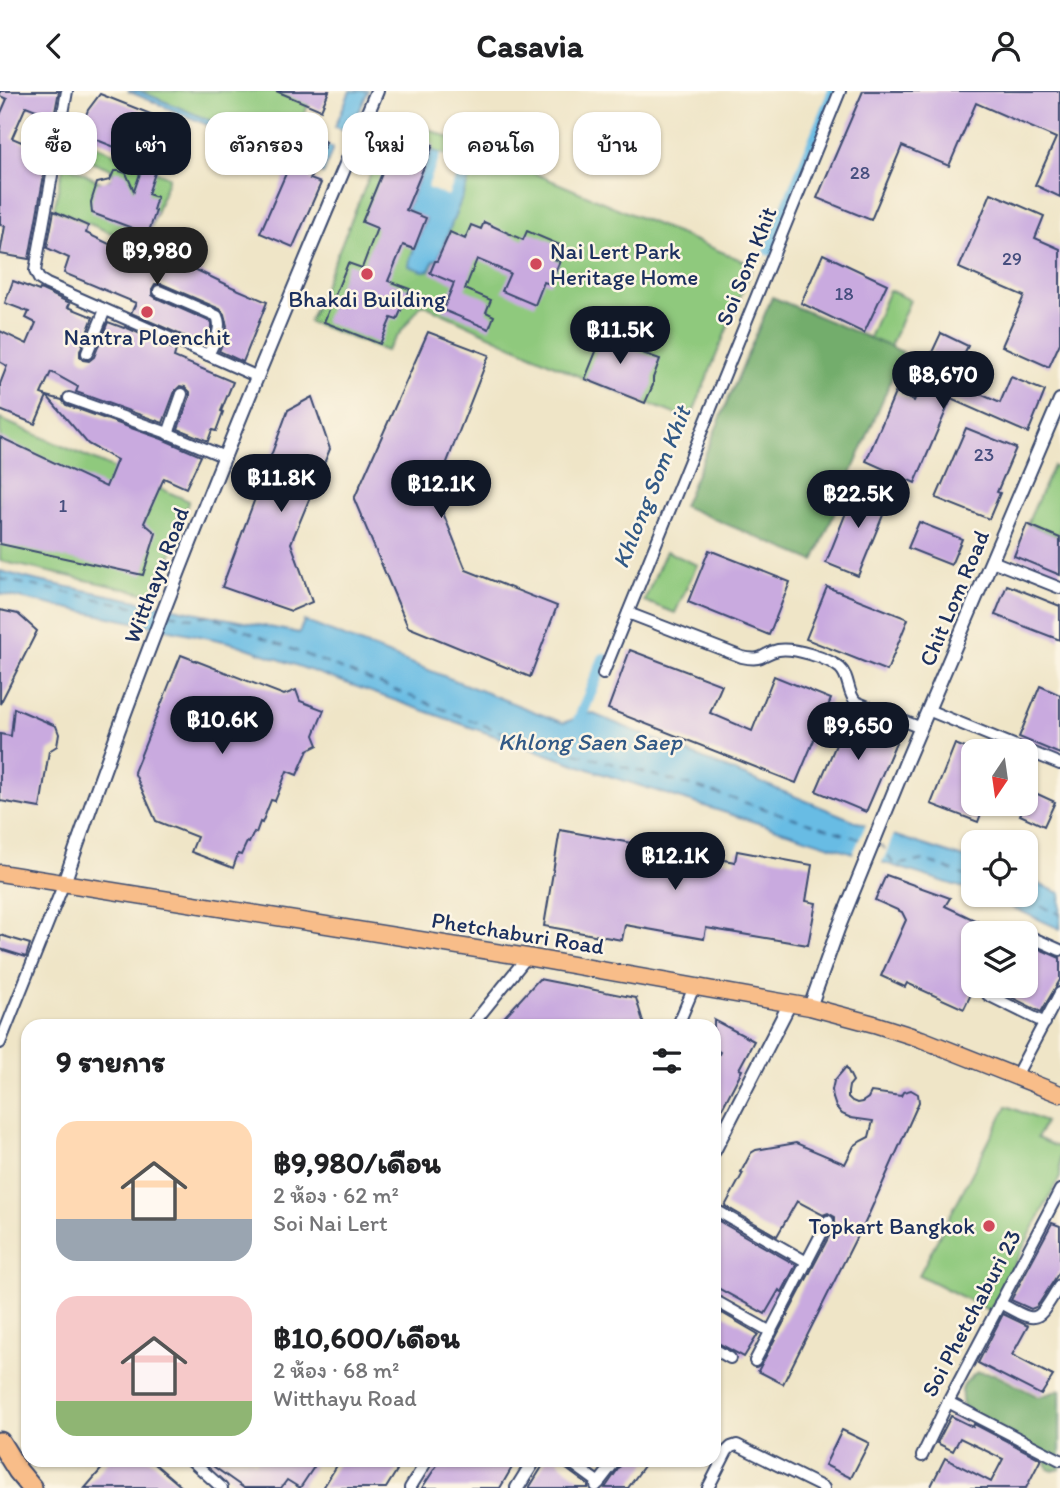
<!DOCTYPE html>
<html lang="th">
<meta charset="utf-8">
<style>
:root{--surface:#fff;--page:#f6f6f6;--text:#202124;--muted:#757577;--accent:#111827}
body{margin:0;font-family:Itim,"Playpen Sans Thai",sans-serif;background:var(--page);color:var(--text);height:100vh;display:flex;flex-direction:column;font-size:26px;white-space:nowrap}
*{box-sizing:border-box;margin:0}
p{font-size:23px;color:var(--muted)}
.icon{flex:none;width:38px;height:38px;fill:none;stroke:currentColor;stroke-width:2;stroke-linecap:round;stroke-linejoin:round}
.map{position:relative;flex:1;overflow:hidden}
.panel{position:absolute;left:21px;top:928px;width:700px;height:448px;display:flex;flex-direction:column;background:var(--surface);border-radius:21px;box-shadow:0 2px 5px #0004}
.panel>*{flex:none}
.top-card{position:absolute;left:21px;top:21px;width:700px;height:63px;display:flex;gap:14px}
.needle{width:46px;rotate:193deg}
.fabs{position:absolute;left:961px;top:648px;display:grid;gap:14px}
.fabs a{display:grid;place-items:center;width:77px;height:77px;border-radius:14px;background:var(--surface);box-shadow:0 2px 5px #0004;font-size:35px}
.price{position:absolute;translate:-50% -60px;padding:0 16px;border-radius:24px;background:var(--accent);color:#fff;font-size:23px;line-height:46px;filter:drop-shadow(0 2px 4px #0008)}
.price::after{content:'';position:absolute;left:50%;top:42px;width:21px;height:16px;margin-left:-10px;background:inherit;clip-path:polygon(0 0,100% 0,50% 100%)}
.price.selected{background:#222;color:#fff}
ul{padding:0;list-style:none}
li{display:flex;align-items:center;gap:21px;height:175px;padding:0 35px}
li span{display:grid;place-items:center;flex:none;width:196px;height:140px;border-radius:21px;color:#555}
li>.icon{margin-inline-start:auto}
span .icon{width:84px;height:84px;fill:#fffc;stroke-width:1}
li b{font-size:30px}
h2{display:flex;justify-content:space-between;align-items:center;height:84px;padding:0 35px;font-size:30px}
.chip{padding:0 24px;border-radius:21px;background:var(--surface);box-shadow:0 2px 5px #0004;font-size:24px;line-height:63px}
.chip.selected{background:var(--accent);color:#fff}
header{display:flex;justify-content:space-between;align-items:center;height:91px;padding:0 35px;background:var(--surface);font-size:32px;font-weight:700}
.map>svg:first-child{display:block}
.green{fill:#8fc97d;stroke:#557c6e;stroke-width:2}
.forest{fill:#73ad6c;stroke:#476e65;stroke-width:2}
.water{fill:#68bce4;stroke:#4276a1;stroke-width:2}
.pier{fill:#efe5c7}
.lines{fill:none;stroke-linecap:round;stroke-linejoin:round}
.canal{stroke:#68bce4;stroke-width:12}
.ferry{stroke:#325986;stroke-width:2;stroke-dasharray:9 7;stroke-linecap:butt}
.building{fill:#c9aadf}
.minor-casing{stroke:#3b4a6e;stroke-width:14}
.tertiary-casing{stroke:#3b4a6e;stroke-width:16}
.primary-casing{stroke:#3b4a6e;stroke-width:19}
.motorway-casing{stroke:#3b4a6e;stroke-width:23}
.minor{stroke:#fff;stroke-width:10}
.tertiary{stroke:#fff;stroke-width:12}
.primary{stroke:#f8bd89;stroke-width:16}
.motorway{stroke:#f8bd89;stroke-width:19}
.poi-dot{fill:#d1495b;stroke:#fcf5e5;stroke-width:2.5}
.labels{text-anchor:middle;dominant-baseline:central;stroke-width:5;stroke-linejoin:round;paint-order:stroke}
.number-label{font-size:19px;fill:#464e7e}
.poi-label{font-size:23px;fill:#1b2f5e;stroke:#fcf5e5}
.street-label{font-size:23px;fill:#1b2f5e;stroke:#fcf5e5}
.water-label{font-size:24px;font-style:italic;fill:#325986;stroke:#fcf5e5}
</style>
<header><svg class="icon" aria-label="back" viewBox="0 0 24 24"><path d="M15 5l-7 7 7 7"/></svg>Casavia<svg class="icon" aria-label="person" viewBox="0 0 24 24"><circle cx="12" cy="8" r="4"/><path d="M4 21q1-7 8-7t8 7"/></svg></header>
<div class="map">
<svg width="1060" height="1397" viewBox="0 0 1060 1397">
<rect width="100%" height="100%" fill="#fcf5e5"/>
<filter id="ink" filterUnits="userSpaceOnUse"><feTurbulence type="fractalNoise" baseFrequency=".0143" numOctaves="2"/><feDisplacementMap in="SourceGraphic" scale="14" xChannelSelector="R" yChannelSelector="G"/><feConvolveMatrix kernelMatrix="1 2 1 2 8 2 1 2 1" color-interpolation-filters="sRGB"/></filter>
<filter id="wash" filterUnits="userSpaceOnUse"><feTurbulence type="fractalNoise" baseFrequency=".00686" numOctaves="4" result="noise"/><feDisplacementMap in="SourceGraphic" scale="28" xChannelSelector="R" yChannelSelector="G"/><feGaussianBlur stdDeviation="1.57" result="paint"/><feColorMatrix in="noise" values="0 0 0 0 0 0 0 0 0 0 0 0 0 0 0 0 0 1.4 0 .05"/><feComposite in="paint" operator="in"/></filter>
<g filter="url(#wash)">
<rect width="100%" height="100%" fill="#efe5c7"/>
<g class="green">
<polygon points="139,0 314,0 288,62"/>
<polygon points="395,24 753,174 690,329 585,288 422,213 386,260 309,231"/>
<polygon points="69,43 169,86 144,156 54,118 64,72 104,93 113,86 111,78 66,60"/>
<polygon points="889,199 910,209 889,258 868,249"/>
<polygon points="0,328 189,410 157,505 0,470"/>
<polygon points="1053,375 1060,379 1060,447 1027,433"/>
<polygon points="666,460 697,474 675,522 644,510"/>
<polygon points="1007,1015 1045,1031 1037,1047 1060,1057 1060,1086 990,1220 919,1184"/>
</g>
<g class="forest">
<polygon points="772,206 903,261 814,470 683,415"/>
<path d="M977,1281l17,2 45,23 21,-7v79l-7,2 -5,-2 -3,-10 -16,-13 -66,-40c-4,-19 0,-23 14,-34z"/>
</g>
<g class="water">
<polygon points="128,0 139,0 318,75 327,54 333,57 323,83"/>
<polygon points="350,0 368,0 350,42 335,36"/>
<polygon points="431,59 474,76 438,168 434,169 429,179 423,180 409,175 410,168 426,128 406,119"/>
<polygon points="0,480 38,490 299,542 304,530 563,632 591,622 877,739 973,770 973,800 600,682 233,552 0,503"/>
<polygon points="1026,788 1060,802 1060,838 983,803 1026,803"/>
</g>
<g class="pier">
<polygon points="441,63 462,71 448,105 427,97"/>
<polygon points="867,731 895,741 881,774 852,765"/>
</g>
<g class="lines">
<g class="canal">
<polyline points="770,159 834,0"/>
<polyline points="575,639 604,568"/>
</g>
<g class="ferry">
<polyline points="0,488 157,520"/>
<polyline points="169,523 192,527 209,524 258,545 501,641 699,697 866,750"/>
<polyline points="878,754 883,755 894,774 925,769 973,788"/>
<polyline points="1011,803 1060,823"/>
</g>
</g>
<g id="blocks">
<g class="building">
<polygon points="0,0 59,0 54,26 26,15 12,47 43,60 41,65 47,67 29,168 0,163 5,135 0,134 0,24 7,8 0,5"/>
<polygon points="276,0 329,0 321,19"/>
<polygon points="863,0 1060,0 1060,106 1035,94 1056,47 976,12 949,75 902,55 871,129 817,107"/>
<polygon points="100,3 181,35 165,76 158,73 148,103 157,106 153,119 156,120 148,143 92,122 91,111 97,92 110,89 114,80 119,80 126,82 134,100 145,68 82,43 84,29 88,19"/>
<polygon points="297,39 326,51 310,88 321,92 293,156 260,142 294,64 288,62"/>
<polygon points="399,41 433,54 406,119 426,127 414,158 403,154 388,190 410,198 397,229 391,227 380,253 324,231 348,172 362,177 377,137 362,131"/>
<polygon points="991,102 1044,125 1035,147 1060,158 1060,252 1049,276 1002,255 1024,205 959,177"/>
<polygon points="54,120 88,135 86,142 153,174 159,161 232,196 267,211 243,271 219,260 225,247 227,235 224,223 220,218 162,193 155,193 152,198 152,204 156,207 211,231 211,238 204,254 131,222 136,212 64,182 69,167 47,157"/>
<polygon points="484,131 523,149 527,140 560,154 554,168 560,170 550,193 544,191 535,214 502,200 510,182 477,168 465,198 491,209 486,221 494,225 489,238 443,219 454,192 430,182 435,170 437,170 450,141 465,148 471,134 481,138"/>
<polygon points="823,163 887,193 864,242 801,212"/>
<polygon points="13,190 39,200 40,198 70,212 68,216 93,226 80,260 80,266 83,269 89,270 94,266 108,231 124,237 125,236 176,259 174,266 233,291 221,320 223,321 216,340 212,339 208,350 178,338 190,305 190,301 185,296 180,295 175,300 163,332 76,301 78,296 51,281 41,303 47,305 35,333 0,319 0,293 7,275 0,271 0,240 27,253 36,232 26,227 29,221 5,212"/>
<polygon points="587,235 617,246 634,259 660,268 653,287 653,294 645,312 585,288 597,258 580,252"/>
<polygon points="428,241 489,264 435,402 466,479 557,515 530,586 408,536 354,408"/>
<polygon points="941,242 968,255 962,267 970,271 960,294 1000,312 1011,286 1045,300 1028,342 951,308 915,392 866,370 895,302 914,310 931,273 927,272"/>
<polygon points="47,305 62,309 66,314 162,348 201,365 186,397 164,387 144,432 156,442 143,484 0,453 0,346 106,396 117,369 88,353"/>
<polygon points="312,306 330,358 291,452 312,511 291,520 222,496 288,319"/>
<polygon points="966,337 1016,357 997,401 1000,402 989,428 936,407"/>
<polygon points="857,394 890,407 858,485 826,472"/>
<polygon points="919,431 962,448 951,474 908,457"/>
<polygon points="1027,433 1060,447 1060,484 1014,465"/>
<polygon points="709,459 790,491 769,544 688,511"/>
<polygon points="1007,494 1060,515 1060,549 995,524"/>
<polygon points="827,496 908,528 887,580 806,548"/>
<polygon points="0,519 18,523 37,540 0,613"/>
<polygon points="630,559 722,594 710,622 752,640 774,585 831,608 796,692 608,618"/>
<polygon points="181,564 284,604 296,599 300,610 324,619 314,644 318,654 308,659 297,684 287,680 275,710 271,709 262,732 260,731 256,742 254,741 249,752 247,751 241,764 238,763 233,777 191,761 197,746 156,730 134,681"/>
<polygon points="1040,595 1060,604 1060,663 1019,646"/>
<polygon points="14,617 56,635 59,643 57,655 49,660 40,717 0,710 0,643 11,645"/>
<polygon points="850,621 900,642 866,721 816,700"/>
<polygon points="955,653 973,660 973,712 985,712 978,731 931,713"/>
<polygon points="1031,700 1055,711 1044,735 1020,724"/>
<polygon points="560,739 735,771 737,760 812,774 806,810 816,812 808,854 706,837 704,848 625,834 622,849 544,835"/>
<polygon points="886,784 950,807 945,815 1002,842 973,842 973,899 964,918 907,892 905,896 881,885 906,829 902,821 875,809"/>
<polygon points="0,844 30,853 26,866 0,858"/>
<polygon points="1026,852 1060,867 1060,889 1041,921 999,900 1001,894 1026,894"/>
<polygon points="539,888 636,907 644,934 497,934"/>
<polygon points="714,929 754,950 739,978 742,979 714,1033 714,973 720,961 714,957"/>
<polygon points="846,976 853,990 849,995 848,1001 848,1006 852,1010 857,1012 862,1011 868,1007 871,1001 901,1005 903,1001 911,999 918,1003 919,1011 860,1143 858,1143 783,1293 758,1280 835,1134 835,1126 828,1122 823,1124 797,1110 777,1145 725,1115 743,1082 741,1081 751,1062 756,1059 796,1052 845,1073 854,1055 861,1050 869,1046 873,1030 851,1027 842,1023 836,1016 833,1007 832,999 834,990"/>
<polygon points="717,1129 796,1174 782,1201 779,1199 765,1223 714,1195 714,1135"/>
<polygon points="1052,1132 1060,1135 1060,1180 1040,1211 1036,1216 1031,1218 1011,1209"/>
<polygon points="722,1222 758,1243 744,1266 714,1250 714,1234"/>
<polygon points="1003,1223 1028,1235 1012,1264 1053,1285 1041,1304 978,1272"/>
<polygon points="951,1325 973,1336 974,1333 1041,1368 1026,1397 930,1397 945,1367 991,1391 1003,1368 960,1347 953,1360 937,1352"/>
<polygon points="842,1339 869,1352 851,1387 825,1374"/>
<polygon points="110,1368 149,1368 183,1397 85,1397"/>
<polygon points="203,1368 250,1368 255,1372 258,1368 314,1368 311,1373 314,1376 300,1397 287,1389 281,1397 244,1397"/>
<polygon points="341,1368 404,1368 386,1397 323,1397"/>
<polygon points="441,1368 517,1368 500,1397 422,1397"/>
<polygon points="547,1368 558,1368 561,1374 588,1394 588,1397 529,1397"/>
<polygon points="625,1368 649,1368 628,1397 605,1397"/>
</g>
</g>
</g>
<g filter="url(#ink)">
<use href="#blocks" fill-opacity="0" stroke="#3b4a6e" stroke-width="2"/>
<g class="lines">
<defs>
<g id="minor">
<polyline points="67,0 35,180 39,188 47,193 258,286"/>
<path d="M159,200l58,25c6,13 -3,27 -9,39"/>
<polyline points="87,262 105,219"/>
<polyline points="69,307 165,341 225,366"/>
<polyline points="168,343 182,303"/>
<polyline points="992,470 1060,497"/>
<path d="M628,522l114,44c23,5 20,-4 36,-7 15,-3 50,8 62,18 10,9 7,25 16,34l65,26"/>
<polyline points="603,583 840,0"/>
<polyline points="928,619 1060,673"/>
<polyline points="1026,844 1060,859"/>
<polyline points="993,894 988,904 1045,932"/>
<polyline points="472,934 527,866"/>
<polyline points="678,934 694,896"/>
<polyline points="0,952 64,792"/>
<polyline points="1016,985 1060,902"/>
<polyline points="714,1118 807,1171"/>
<polyline points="714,1209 771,1241"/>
<path d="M1000,1212c41,23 36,19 60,-18"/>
<polyline points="714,1258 730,1267"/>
<polyline points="755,1270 828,1130"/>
<polyline points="948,1311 1060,1369"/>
<polyline points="922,1365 948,1311 1060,1099"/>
<polyline points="190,1368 222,1397"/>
<polyline points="566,1368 599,1392"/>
<polyline points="596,1395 617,1368"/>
<polyline points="410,1397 428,1368"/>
<polyline points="708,1397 727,1360 731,1356 737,1354 824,1397"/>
</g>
<g id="tertiary">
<path d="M64,792c92,-268 202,-531 313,-792"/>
<polyline points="810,916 838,838 906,671 1060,309"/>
<polyline points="714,1060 790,912"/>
<polyline points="517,1397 535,1368"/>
</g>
<polyline id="primary" points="0,782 527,866 810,916 874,933 921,948 1060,1003"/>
<polyline id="motorway" points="0,1351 18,1380 32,1397"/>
</defs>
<use href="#minor" class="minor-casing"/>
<use href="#tertiary" class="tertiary-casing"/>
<use href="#primary" class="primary-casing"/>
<use href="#motorway" class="motorway-casing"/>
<use href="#minor" class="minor"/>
<use href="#tertiary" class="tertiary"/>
<use href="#primary" class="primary"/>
<use href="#motorway" class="motorway"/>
</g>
</g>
<g class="poi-dot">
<circle cx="536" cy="173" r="7"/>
<circle cx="367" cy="183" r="7"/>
<circle cx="147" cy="221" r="7"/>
<circle cx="989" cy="1135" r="7"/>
</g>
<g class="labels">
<g class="number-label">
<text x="860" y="81">28</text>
<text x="1012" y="167">29</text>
<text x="844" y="202">18</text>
<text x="984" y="363">23</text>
<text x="63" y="414">1</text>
</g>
<g class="poi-label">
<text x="550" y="160" text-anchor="start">Nai Lert Park<tspan x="550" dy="26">Heritage Home</tspan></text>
<text x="367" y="208">Bhakdi Building</text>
<text x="147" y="246">Nantra Ploenchit</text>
<text x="975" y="1135" text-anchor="end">Topkart Bangkok</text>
</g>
<g class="street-label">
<text transform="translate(746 175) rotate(-68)">Soi Som Khit</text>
<text transform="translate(156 484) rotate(-69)">Witthayu Road</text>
<text transform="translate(954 507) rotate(-67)">Chit Lom Road</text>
<text transform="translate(518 842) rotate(9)">Phetchaburi Road</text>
<text transform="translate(971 1222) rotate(-62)">Soi Phetchaburi 23</text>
</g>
<g class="water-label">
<text transform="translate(651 396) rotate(-68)">Khlong Som Khit</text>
<text x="590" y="650">Khlong Saen Saep</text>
</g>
</g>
</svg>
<div class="fabs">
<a><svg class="needle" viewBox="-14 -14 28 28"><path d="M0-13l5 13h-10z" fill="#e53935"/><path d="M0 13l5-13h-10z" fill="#757577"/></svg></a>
<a><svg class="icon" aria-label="locate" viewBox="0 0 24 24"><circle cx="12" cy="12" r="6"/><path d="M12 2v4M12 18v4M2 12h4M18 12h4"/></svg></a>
<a><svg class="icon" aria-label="layers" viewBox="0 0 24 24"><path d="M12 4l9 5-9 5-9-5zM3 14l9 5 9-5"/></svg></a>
</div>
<b class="price selected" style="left:157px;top:196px">฿9,980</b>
<b class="price" style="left:620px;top:275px">฿11.5K</b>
<b class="price" style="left:943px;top:320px">฿8,670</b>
<b class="price" style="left:281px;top:423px">฿11.8K</b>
<b class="price" style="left:441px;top:429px">฿12.1K</b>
<b class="price" style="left:858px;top:439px">฿22.5K</b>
<b class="price" style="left:222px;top:665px">฿10.6K</b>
<b class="price" style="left:858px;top:671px">฿9,650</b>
<b class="price" style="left:675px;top:801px">฿12.1K</b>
<div class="top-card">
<a class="chip">ซื้อ</a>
<a class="chip selected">เช่า</a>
<a class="chip">ตัวกรอง</a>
<a class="chip">ใหม่</a>
<a class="chip">คอนโด</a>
<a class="chip">บ้าน</a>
</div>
<section class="panel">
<h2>9 รายการ<svg class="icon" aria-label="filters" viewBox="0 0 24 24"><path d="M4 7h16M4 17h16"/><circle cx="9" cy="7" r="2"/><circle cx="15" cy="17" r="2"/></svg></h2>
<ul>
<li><span style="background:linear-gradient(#ffd9b3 70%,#9aa5b1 0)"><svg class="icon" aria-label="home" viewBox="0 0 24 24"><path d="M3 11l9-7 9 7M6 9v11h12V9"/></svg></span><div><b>฿9,980/เดือน</b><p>2 ห้อง · 62 m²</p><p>Soi Nai Lert</p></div></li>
<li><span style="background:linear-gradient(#f6c9c9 75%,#8fb573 0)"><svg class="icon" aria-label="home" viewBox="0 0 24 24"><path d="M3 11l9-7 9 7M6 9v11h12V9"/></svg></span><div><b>฿10,600/เดือน</b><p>2 ห้อง · 68 m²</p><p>Witthayu Road</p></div></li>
</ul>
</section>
</div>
